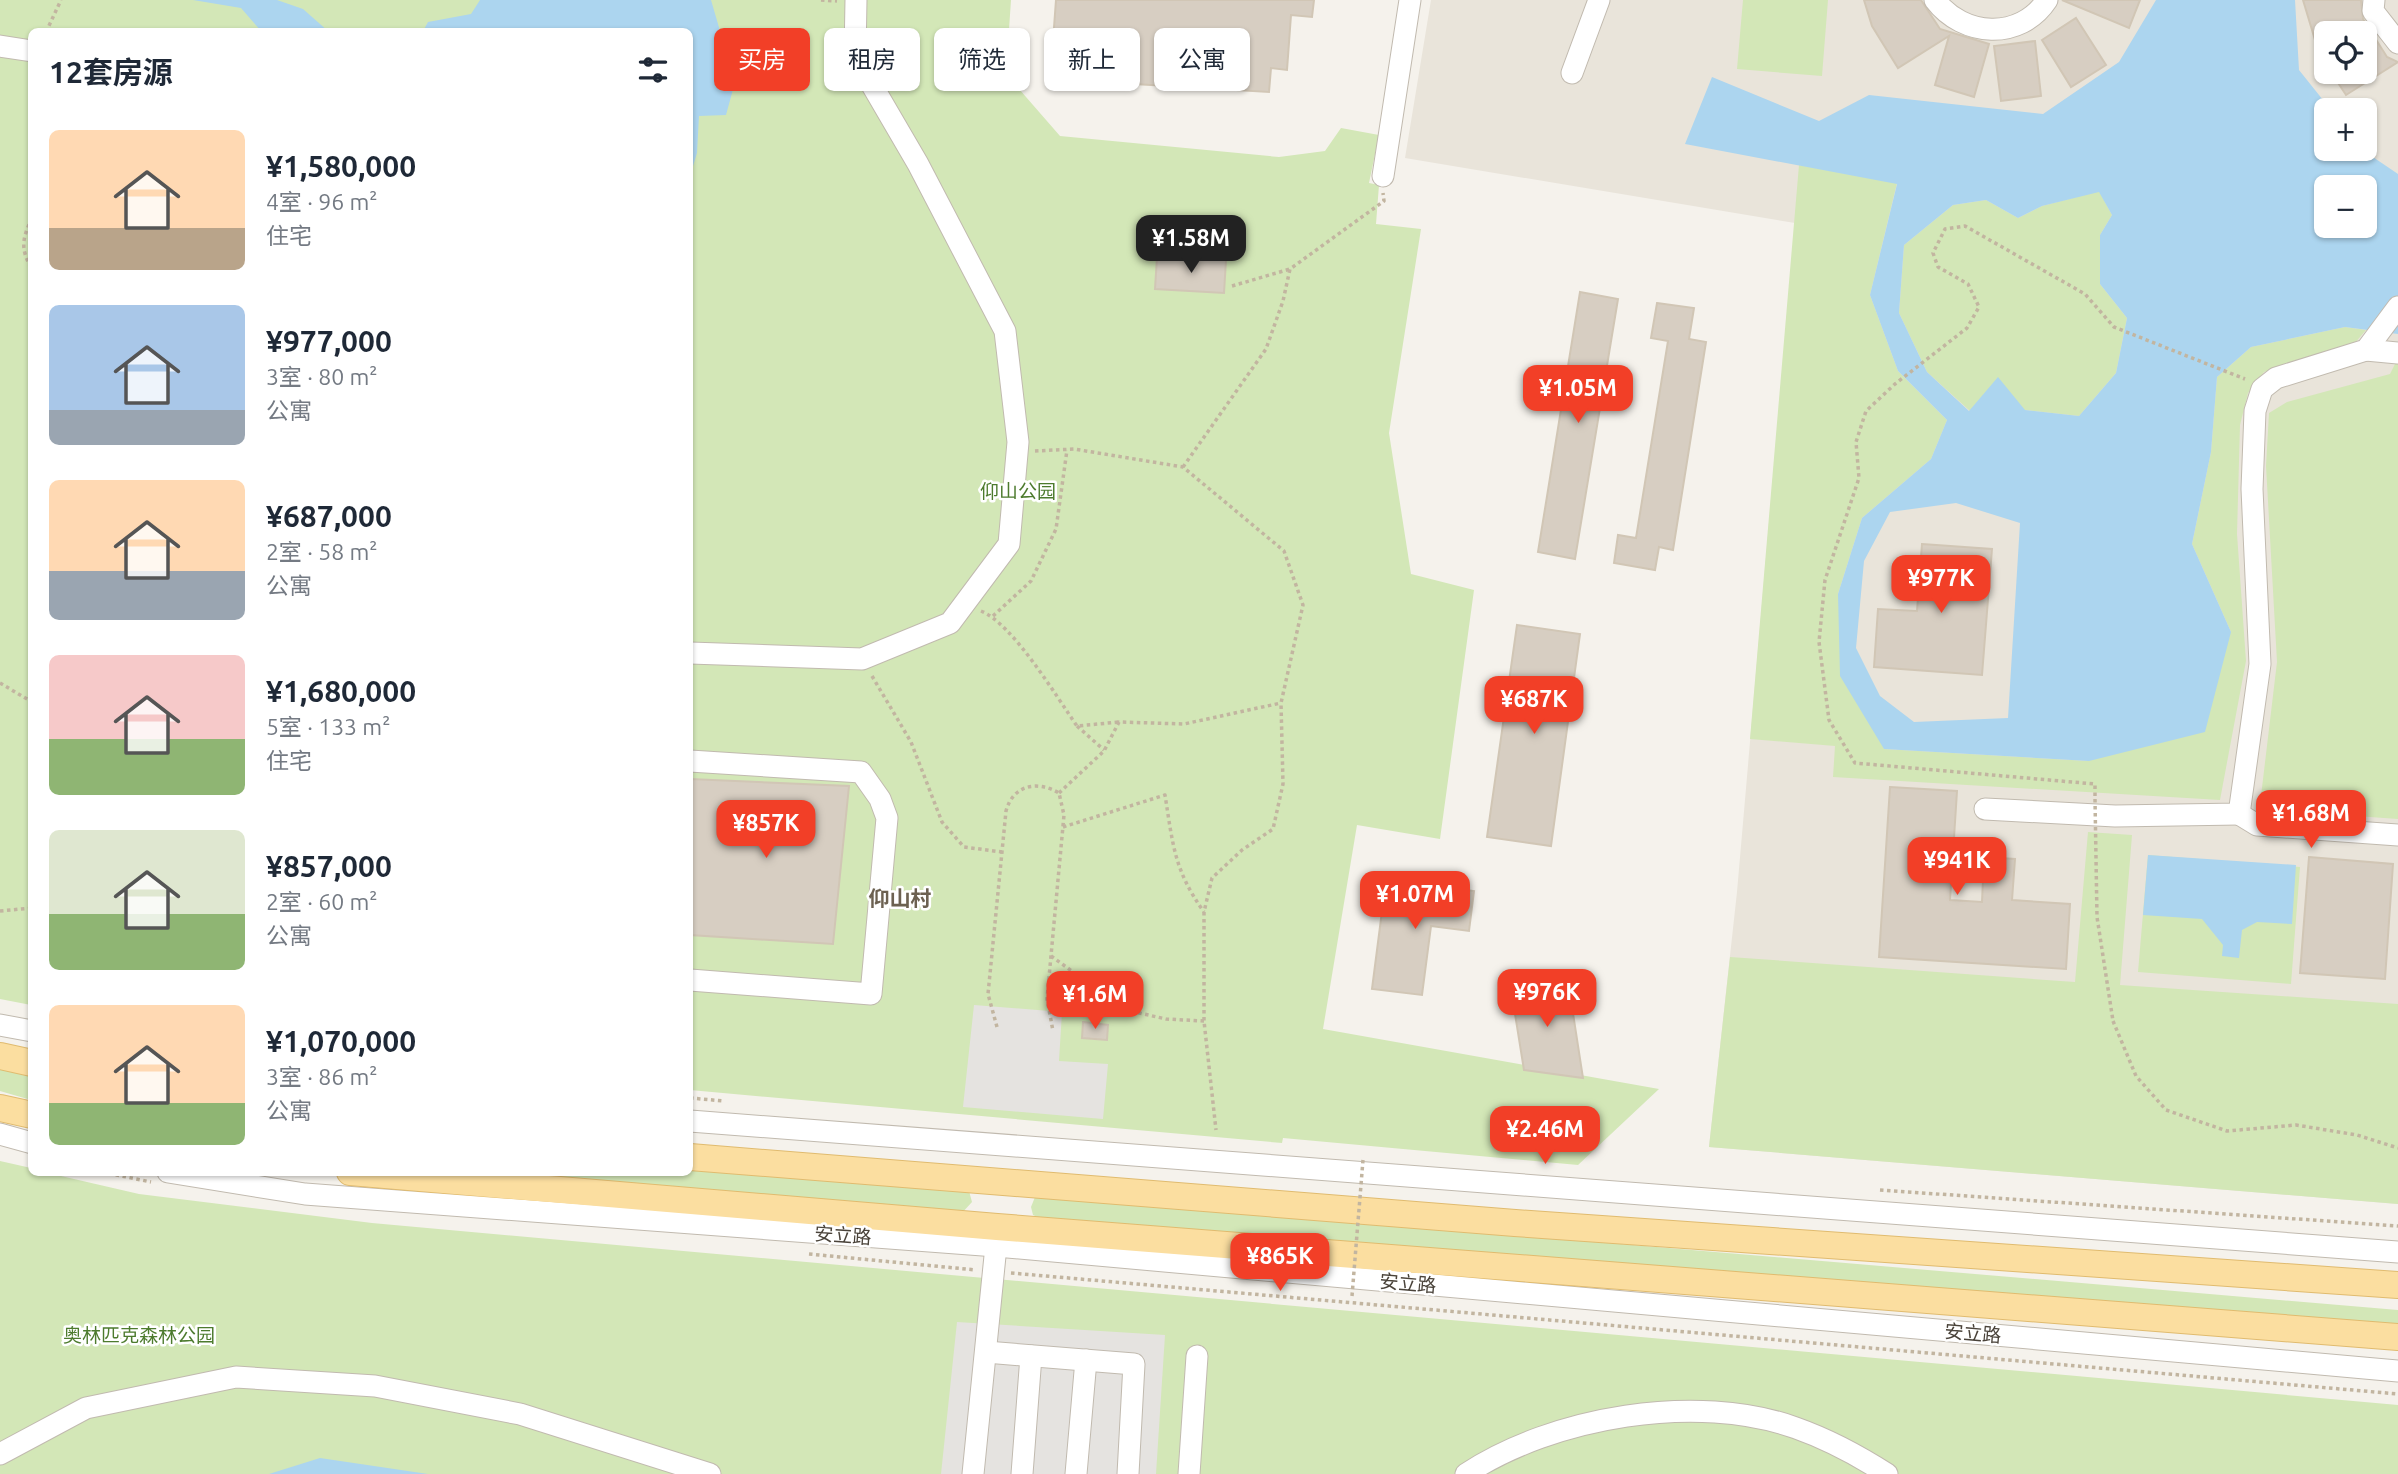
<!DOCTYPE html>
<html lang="zh">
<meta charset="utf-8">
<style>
:root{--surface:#fff;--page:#f2f2f3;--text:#1f2937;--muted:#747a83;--accent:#f23f27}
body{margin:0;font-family:Ubuntu,"Noto Sans SC",sans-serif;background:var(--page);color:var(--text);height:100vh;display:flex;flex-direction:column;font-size:26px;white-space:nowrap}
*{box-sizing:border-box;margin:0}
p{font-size:23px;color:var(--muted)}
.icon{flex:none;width:38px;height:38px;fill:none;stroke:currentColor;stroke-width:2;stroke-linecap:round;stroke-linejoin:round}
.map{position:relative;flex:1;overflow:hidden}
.drawer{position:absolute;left:28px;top:28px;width:665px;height:1148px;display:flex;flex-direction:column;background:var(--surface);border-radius:10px;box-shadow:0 2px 5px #0004}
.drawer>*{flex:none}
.guide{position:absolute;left:714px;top:28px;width:665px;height:63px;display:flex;gap:14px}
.tools{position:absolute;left:2314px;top:21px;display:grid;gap:14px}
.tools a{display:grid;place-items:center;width:63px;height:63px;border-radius:10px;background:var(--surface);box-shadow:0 2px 5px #0004;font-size:35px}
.price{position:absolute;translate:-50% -60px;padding:0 16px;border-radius:14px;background:var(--accent);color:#fff;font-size:23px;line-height:46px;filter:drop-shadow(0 2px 4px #0008)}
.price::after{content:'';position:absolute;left:50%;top:42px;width:21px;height:16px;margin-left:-10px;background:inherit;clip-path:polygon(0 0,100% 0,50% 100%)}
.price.current{background:#222;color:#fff}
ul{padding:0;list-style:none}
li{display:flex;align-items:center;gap:21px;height:175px;padding:0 21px}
li span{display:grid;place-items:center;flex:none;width:196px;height:140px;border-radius:10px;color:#555}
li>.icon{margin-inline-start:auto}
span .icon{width:84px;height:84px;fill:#fffc;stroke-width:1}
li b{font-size:30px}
h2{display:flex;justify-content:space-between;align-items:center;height:84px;padding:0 21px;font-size:30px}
.pill{padding:0 24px;border-radius:10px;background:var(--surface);box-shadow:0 2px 5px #0004;font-size:24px;line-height:63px}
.pill.current{background:var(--accent);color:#fff}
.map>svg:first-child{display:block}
.residential{fill:#e9e4da;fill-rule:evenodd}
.green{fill:#d3e7b7}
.parking{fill:#e5e3e0}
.water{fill:#acd5ef;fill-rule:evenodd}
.building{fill:#d7cec2;stroke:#d1c6b5;stroke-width:2}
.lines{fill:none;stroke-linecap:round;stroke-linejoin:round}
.minor-casing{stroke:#c1baaf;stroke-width:23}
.major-casing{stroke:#e0bb6f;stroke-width:28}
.path{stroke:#c2b5a0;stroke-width:3.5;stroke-dasharray:3.5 3.5;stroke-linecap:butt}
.minor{stroke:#fff;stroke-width:21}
.major{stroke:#fbdea0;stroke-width:26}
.path-bridge{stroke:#c2b5a0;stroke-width:3.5;stroke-dasharray:3.5 3.5;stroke-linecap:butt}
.labels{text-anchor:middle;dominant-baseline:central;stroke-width:5;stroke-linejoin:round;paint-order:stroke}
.park-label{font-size:19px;fill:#4d7b2e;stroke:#fff}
.street-label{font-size:19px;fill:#4a433a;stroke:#fff}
.neighbourhood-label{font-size:21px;font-weight:bold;fill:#6c6151;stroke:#fff}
</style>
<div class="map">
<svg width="2398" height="1474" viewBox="0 0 2398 1474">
<rect width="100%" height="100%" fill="#f5f2ec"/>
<path class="residential" d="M1431,0h967v1204l-689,-57 28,-255 58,-669 -390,-65zM2326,33h38v39h-38zM2326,110h38v39h-38zM2326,187h38v39h-38z"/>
<g class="green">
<polygon points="0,0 1011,0 1006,74 1060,136 1279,157 1325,151 1341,128 1379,135 1369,183 1379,185 1376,224 1421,229 1389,433 1411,574 1474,590 1440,839 1357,825 1323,1029 1659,1089 1578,1165 1283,1138 1282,1143 690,1090 690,32 32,32 31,1005 0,999"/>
<polygon points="1743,0 1828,0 1822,76 1737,69"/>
<polygon points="1799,165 1897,183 1870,295 1898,371 1947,420 1931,459 1862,518 1838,594 1884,749 2089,761 2231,632 2192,544 2211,452 2217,377 2251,347 2345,327 2366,330 2354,344 2264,372 2248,393 2240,425 2237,534 2246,661 2220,800 1833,777 1835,746 1750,739"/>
<polygon points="2099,191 2112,215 2100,235 2100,284 2127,318 2116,373 2079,416 2025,410 1970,411 1927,372 1899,313 1904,245 1953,205 1986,200 2018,218 2042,206"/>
<polygon points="2398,358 2398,819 2273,810 2261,796 2277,662 2266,466 2269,413 2287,402 2390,374"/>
<polygon points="2088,832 2132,835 2120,985 2398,1004 2398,1204 1709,1147 1730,957 2075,982"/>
<polygon points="2148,855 2300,867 2291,984 2138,972"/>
<polygon points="0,1067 31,1074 31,1100 0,1091"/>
<polygon points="0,1161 31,1168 32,1172 48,1173 139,1194 372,1223 2398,1405 2398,1474 0,1474"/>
<polygon points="690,1162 969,1191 972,1202 961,1214 470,1173 690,1172"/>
<polygon points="1046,1195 2398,1310 2398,1335 1048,1222 1033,1215 1031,1207 1035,1197"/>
</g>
<g class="parking">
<polygon points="974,1005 1062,1012 1059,1061 1108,1064 1103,1119 963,1107"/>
<polygon points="957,1322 1165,1335 1156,1474 941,1474"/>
</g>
<g class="water">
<polygon points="193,0 277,0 303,9 328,31 261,31 241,8"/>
<polygon points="480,0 711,0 735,82 726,115 699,116 697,153 690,176 690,32 423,31 428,22 471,14"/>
<path d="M2156,0h139l4,70 32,40h-5v39h35l37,25v160l-53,-7 -94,20 -34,30 -6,75 -19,92 39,88 -26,100 -116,29 -205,-12 -44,-73 -2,-82 24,-76 69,-59 16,-39 -49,-49 -28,-76 27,-111 -212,-40 27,-67 107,44 50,-26 174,19 76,-52zM2326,187h38v39h-38zM2099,192l13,23 -12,20v49l27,34 -11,55 -37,43 -54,-6 -27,-33 -29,34 -42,-39 -28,-59 5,-68 49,-40 33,-5 32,18 24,-12zM1956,503l64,20 -12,195 -94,4 -34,-26 -24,-48 8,-87 26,-49z"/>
<polygon points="2148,855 2296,865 2292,924 2257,922 2242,930 2239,958 2222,956 2223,945 2202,919 2143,915"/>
<polygon points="320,1458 428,1474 269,1474"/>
</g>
<g class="building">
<polygon points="1056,0 1314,0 1312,17 1291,15 1287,70 1271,68 1269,92 1067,80 1069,57 1052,55"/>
<polygon points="1864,0 1921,0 1940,29 1989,44 1974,97 1935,85 1949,36 1898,68 1872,26"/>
<polygon points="2062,0 2140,0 2129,28"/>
<polygon points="2303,0 2361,0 2363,19 2387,57 2398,62 2346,95 2331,72 2364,72 2364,24 2326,33 2326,36 2315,40"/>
<polygon points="2076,18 2106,65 2071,87 2042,40"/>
<polygon points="2035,41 2041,96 2001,101 1994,46"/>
<polygon points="1157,257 1226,260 1224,293 1155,289"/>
<polygon points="1580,292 1618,299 1575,559 1538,552"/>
<polygon points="1657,303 1694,308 1689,339 1706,342 1673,550 1659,547 1655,570 1614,563 1618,535 1636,538 1668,341 1651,338"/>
<polygon points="1922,544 1992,549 1982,675 1874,667 1878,609 1917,611"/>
<polygon points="1517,625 1580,634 1551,846 1487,837"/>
<polygon points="690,779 849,786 833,944 690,935"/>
<polygon points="1890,787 1957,791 1950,900 1982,902 1984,857 2015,859 2012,900 2070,904 2066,969 1879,957"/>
<polygon points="2309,857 2393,864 2385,979 2300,973"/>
<polygon points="1386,880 1474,891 1469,931 1431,926 1422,995 1372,989"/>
<polygon points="1568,981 1583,1078 1524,1070 1511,989"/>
<polygon points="1083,1022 1108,1025 1107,1040 1082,1038"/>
</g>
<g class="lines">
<defs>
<g id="minor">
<path d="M1935,0c28,37 85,41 112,0"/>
<polyline points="2374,0 2373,11 2398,43"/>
<polyline points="0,46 32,51"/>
<polyline points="1572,73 1599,0"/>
<polyline points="1383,176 1410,0"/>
<polyline points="2366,350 2398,353"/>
<polyline points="690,653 862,659 950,623 1009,544 1018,442 1005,331 918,164 855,56 856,0"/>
<polyline points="690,761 861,772 880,799 887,818 871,994 690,980"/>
<polyline points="1985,809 2115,816 2239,814 2260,664 2252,489 2255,411 2262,389 2276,378 2366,350 2398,307"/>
<polyline points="2239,814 2257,825 2398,835"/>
<polyline points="0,1025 32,1031"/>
<polyline points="690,1121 2398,1252"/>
<polyline points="0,1134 32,1143"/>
<polyline points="168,1172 305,1194 996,1246 2398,1371"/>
<polyline points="986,1352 1134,1364 1128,1474"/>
<polyline points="0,1454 86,1408 236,1377 375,1386 520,1414 710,1474"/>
<polyline points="973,1474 996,1246"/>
<polyline points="1022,1474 1031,1356"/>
<polyline points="1076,1474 1086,1360"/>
<polyline points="1189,1474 1197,1356"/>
<path d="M1466,1474c86,-57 231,-82 330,-46 31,11 63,28 91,46"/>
</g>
<g id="major">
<polyline points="0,1056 32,1063"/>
<polyline points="0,1108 32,1115"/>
<polyline points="690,1157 1515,1223 2398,1285"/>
<polyline points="350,1172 997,1227 2398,1337"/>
</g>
</defs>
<use href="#minor" class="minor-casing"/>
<use href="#major" class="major-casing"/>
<g class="path">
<polyline points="821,0 837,1"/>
<polyline points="46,32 61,0"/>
<path d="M32,218c-10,21 -12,31 0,51"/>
<polyline points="1232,286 1290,269"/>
<polyline points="1035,451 1074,449 1183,467 1284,551 1303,605 1281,703 1283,784 1273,829 1242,850 1212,878 1204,912 1204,1021 1216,1130"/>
<polyline points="1183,467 1266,349 1283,301 1290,269 1384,201 1383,193"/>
<path d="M981,611c32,13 75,85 96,115l42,-4"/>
<polyline points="993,616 1031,581 1056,529 1067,450"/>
<polyline points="872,676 911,742 942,822 964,847 1002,852"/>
<polyline points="0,683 32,702"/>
<polyline points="1077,726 1104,750"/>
<polyline points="1059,793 1104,751 1119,722 1184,724 1281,703"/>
<polyline points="2095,796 2095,784 1855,763 1829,720 1819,642 1825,580 1859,478 1856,442 1866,411 1895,384 1967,328 1979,307 1968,284 1938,267 1933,253 1945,229 1965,226 2085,294 2114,327 2245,379"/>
<path d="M1063,827l102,-32c8,50 9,75 39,117"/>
<polyline points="0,911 32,908"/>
<polyline points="1051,956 1126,1010 1166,1019 1204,1021"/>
<polyline points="2113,1021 2136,1076 2166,1110 2227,1131 2296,1125 2357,1135 2398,1148"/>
<path d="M997,1027l-9,-33 18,-183c7,-26 31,-31 53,-18l5,22 -17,184 6,32"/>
<polyline points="690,1098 724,1101"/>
<polyline points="102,1172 151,1182"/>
<polyline points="1880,1190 2398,1226"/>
<polyline points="809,1254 976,1270"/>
<polyline points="1011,1273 2398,1394"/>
</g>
<use href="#minor" class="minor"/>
<use href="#major" class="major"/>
<g class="path-bridge">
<polyline points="2095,799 2097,917 2113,1021"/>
<polyline points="1352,1296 1363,1160"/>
</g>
</g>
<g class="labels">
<g class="park-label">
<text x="1018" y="491">仰山公园</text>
<text x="139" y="1335">奥林匹克森林公园</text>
</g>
<g class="street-label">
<text transform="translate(843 1235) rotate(4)">安立路</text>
<text transform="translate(1408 1283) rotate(5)">安立路</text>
<text transform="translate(1973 1333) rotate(5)">安立路</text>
</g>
<g class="neighbourhood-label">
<text x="900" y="898">仰山村</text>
</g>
</g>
</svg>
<div class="tools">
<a><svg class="icon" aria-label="locate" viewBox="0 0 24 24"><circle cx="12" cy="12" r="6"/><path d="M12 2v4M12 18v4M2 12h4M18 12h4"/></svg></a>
<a>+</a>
<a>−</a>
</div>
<b class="price current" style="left:1191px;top:275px">¥1.58M</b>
<b class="price" style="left:1578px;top:425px">¥1.05M</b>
<b class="price" style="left:1941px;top:615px">¥977K</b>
<b class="price" style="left:1534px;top:736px">¥687K</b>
<b class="price" style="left:2311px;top:850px">¥1.68M</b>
<b class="price" style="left:766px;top:860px">¥857K</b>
<b class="price" style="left:1957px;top:897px">¥941K</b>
<b class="price" style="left:1415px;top:931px">¥1.07M</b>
<b class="price" style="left:1547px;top:1029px">¥976K</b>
<b class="price" style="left:1095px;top:1031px">¥1.6M</b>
<b class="price" style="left:1545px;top:1166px">¥2.46M</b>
<b class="price" style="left:1280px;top:1293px">¥865K</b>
<div class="guide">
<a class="pill current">买房</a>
<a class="pill">租房</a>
<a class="pill">筛选</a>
<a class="pill">新上</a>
<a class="pill">公寓</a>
</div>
<section class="drawer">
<h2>12套房源<svg class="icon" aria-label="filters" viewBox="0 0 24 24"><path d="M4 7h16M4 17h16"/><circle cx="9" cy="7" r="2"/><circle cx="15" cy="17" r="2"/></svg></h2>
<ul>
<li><span style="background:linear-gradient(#ffd9b3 70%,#b9a48a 0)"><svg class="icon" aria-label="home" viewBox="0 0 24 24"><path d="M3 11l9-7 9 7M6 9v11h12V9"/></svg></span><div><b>¥1,580,000</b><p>4室 · 96 m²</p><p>住宅</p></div></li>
<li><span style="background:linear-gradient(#a9c7e8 75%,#9aa5b1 0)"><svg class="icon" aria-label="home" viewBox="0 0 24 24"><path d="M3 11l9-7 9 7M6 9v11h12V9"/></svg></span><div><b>¥977,000</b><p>3室 · 80 m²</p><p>公寓</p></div></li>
<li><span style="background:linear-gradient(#ffd9b3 65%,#9aa5b1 0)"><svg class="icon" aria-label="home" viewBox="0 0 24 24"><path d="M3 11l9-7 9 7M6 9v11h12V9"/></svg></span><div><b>¥687,000</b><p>2室 · 58 m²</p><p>公寓</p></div></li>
<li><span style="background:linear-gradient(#f6c9c9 60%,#8fb573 0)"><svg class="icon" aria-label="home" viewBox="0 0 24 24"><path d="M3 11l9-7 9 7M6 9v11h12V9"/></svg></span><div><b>¥1,680,000</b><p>5室 · 133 m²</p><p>住宅</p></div></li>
<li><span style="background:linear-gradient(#dfe7d0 60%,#8fb573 0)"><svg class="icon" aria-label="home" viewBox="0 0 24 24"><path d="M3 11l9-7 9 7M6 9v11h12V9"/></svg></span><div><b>¥857,000</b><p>2室 · 60 m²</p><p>公寓</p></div></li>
<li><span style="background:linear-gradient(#ffd9b3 70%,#8fb573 0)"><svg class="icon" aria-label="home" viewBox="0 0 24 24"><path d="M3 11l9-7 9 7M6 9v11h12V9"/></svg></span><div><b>¥1,070,000</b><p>3室 · 86 m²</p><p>公寓</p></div></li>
</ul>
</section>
</div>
